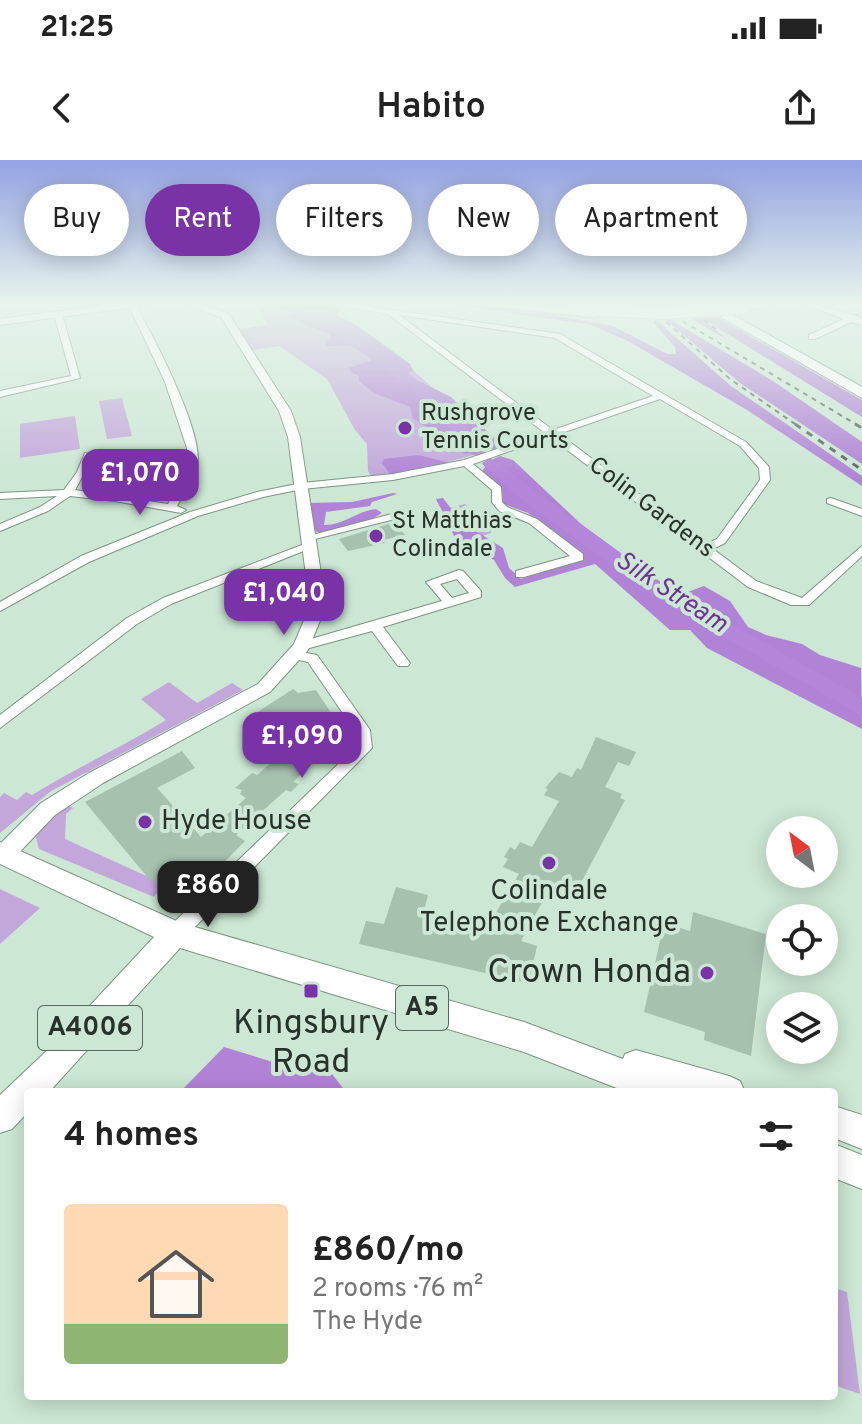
<!DOCTYPE html>
<meta charset="utf-8">
<style>
:root{--surface:#fff;--page:#f2f2f2;--text:#222;--muted:#767676;--accent:#7933a6}
body{margin:0;font-family:Overpass,sans-serif;background:var(--page);color:var(--text);height:100vh;display:flex;flex-direction:column;font-size:30px;white-space:nowrap}
*{box-sizing:border-box;margin:0}
p{font-size:26px;color:var(--muted)}
.icon{flex:none;width:44px;height:44px;fill:none;stroke:currentColor;stroke-width:2;stroke-linecap:round;stroke-linejoin:round}
.map{position:relative;flex:1;overflow:hidden}
.details{position:absolute;left:24px;top:928px;width:814px;height:312px;display:flex;flex-direction:column;background:var(--surface);border-radius:8px;box-shadow:0 4px 20px #0003}
.details>*{flex:none}
.banner{position:absolute;left:24px;top:24px;width:814px;height:72px;display:flex;gap:16px}
.needle{width:52px;rotate:328deg}
.buttons{position:absolute;left:766px;top:656px;display:grid;gap:16px}
.buttons a{display:grid;place-items:center;width:72px;height:72px;border-radius:50%;background:var(--surface);box-shadow:0 4px 20px #0003;font-size:40px}
.price{position:absolute;translate:-50% -68px;padding:0 18px;border-radius:16px;background:var(--accent);color:#fff;font-size:26px;line-height:52px;filter:drop-shadow(0 2px 4px #0008)}
.price::after{content:'';position:absolute;left:50%;top:48px;width:24px;height:18px;margin-left:-12px;background:inherit;clip-path:polygon(0 0,100% 0,50% 100%)}
.price.active{background:#222;color:#fff}
ul{padding:0;list-style:none}
li{display:flex;align-items:center;gap:24px;height:200px;padding:0 40px}
li span{display:grid;place-items:center;flex:none;width:224px;height:160px;border-radius:8px;color:#555}
li>.icon{margin-inline-start:auto}
span .icon{width:96px;height:96px;fill:#fffc;stroke-width:1}
li b{font-size:34px}
h2{display:flex;justify-content:space-between;align-items:center;height:96px;padding:0 40px;font-size:34px}
.pill{padding:0 28px;border-radius:36px;background:var(--surface);box-shadow:0 4px 20px #0003;font-size:28px;line-height:72px}
.pill.active{background:var(--accent);color:#fff}
.status{display:flex;justify-content:space-between;align-items:center;height:56px;padding:0 40px;background:var(--surface);direction:ltr}
.status svg{height:22px;fill:currentColor}
header{display:flex;justify-content:space-between;align-items:center;height:104px;padding:0 40px;background:var(--surface);font-size:36px;font-weight:600}
.map>svg:first-child{display:block}
.green{fill:#c3a7db}
.forest{fill:#b183d6}
.lines{fill:none;stroke-linecap:round;stroke-linejoin:round}
.river{fill:#b486d9;fill-rule:evenodd}
.building{fill:#a7c1af}
.minor-casing{stroke:#7c9584;stroke-width:2}
.tertiary-casing{stroke:#7c9584;stroke-width:2}
.primary-casing{stroke:#7c9584;stroke-width:2}
.motorway-casing{stroke:#7c9584;stroke-width:2}
.minor{fill:#fff;fill-rule:evenodd}
.tertiary{fill:#fff;fill-rule:evenodd}
.primary{fill:#fff;fill-rule:evenodd}
.motorway{fill:#fff;fill-rule:evenodd}
.rail-far1{stroke:#5a695f;stroke-width:2;stroke-dasharray:5 5;stroke-linecap:butt}
.rail{stroke:#5a695f;stroke-width:3;stroke-dasharray:7 7;stroke-linecap:butt}
.primary-bridge-casing{stroke:#7c9584;stroke-width:13;stroke-linecap:butt}
.primary-bridge{stroke:#fff;stroke-width:12}
.poi-dot{fill:#7933a6;stroke:#cce7d4;stroke-width:3}
.labels{text-anchor:middle;dominant-baseline:central;stroke-width:8;stroke-linejoin:round;paint-order:stroke}
.far-poi-label{font-size:24px;fill:#28322b;stroke:#cce7d4;text-anchor:start}
.far-street-label{font-size:24px;fill:#28322b;stroke:#cce7d4}
.far-water-label{font-size:26px;font-style:italic;fill:#6d3394;stroke:#cce7d4}
.shield{fill:#cce7d4;stroke:#59685e;stroke-width:2}
.shield-label{font-size:26px;font-weight:bold;fill:#28322b}
.poi-label{font-size:28px;fill:#28322b;stroke:#cce7d4;text-anchor:start}
.near-poi-label{font-size:34px;fill:#28322b;stroke:#cce7d4;text-anchor:end}
</style>
<div class="status"><b>21:25</b><svg viewBox="0 0 49 12"><path d="M0 12V9h3v3zM5 12V6h3v6zM10 12V3h3v9zM15 12V0h3v12zM26 1h20v11H26zM47 4h2v5h-2z"/></svg></div>
<header><svg class="icon" aria-label="back" viewBox="0 0 24 24"><path d="M15 5l-7 7 7 7"/></svg>Habito<svg class="icon" aria-label="share" viewBox="0 0 24 24"><path d="M12 15V3M7 8l5-5 5 5M5 13v7h14v-7"/></svg></header>
<div class="map">
<svg width="862" height="1264" viewBox="0 0 862 1264">
<rect width="100%" height="100%" fill="#cce7d4"/>
<g class="green">
<polygon points="248,142 320,142 333,146 326,153 393,192 499,288 393,317 373,319 368,311 367,284 355,270 327,219 279,186 248,191 235,170 268,165 258,146"/>
<polygon points="122,238 132,276 107,279 99,241"/>
<polygon points="75,256 80,289 20,298 20,264"/>
<polygon points="465,344 492,367 488,368 492,372 483,376 461,362 450,348"/>
<path d="M169,522l28,21 35,-20 11,7 -192,101 -51,42v-36l4,-4 13,7 9,-8 6,3c46,-28 90,-48 134,-75l-25,-21z"/>
<polygon points="67,644 73,648 66,654 65,679 164,724 154,737 39,689 35,673"/>
<polygon points="0,729 40,748 0,784"/>
<polygon points="834,1128 847,1132 860,1234 834,1225"/>
</g>
<g class="forest">
<path d="M265,142c27,0 53,-3 77,8l-6,5 19,9 55,40 3,6 -6,5 44,22 53,50 -39,7 -52,-36 -3,-11 -36,-14 -15,-12v-5l-7,-3 -3,-5 23,-8c-14,-20 -27,-13 -47,-14l6,-11c-23,-11 -32,-10 -53,-27l2,-2z"/>
<polygon points="435,142 477,142 549,151 554,155 613,166 667,194 676,194 675,187 653,162 656,160 731,226 862,316 862,326 747,250 628,181 591,165"/>
<polygon points="717,157 862,240 862,257 703,159 727,180 692,159"/>
<polygon points="666,160 671,160 773,221 862,282 862,304 740,223"/>
<polygon points="419,295 450,303 390,314 382,303 384,299"/>
<polygon points="500,296 513,300 581,364 670,431 682,434 704,426 730,441 748,467 766,475 802,484 820,495 861,508 862,569 707,488 690,470 670,470 595,404 515,427 505,418 494,400 458,384 436,339 443,338 461,362 503,388 509,408 521,419 583,397 528,353 503,344 502,330 481,313 489,301"/>
<path d="M393,333l4,1 -25,8 -2,4 -44,6 -2,13c20,0 33,-14 52,-16l6,4 -10,6 -52,14 -7,-3 -5,-27 44,-1z"/>
<polygon points="224,887 299,910 332,914 343,928 342,932 180,932"/>
</g>
<g class="lines">
<g class="river">
<path d="M278,142h14c73,38 145,82 194,150l-2,3h-12l-19,-24 -44,-43 -49,-37z"/>
<polygon points="490,298 676,433 862,538 862,556 662,441 521,339 484,306 482,303"/>
</g>
</g>
<g class="building">
<polygon points="395,362 405,375 383,380 385,383 348,391 339,379"/>
<polygon points="293,529 298,533 316,530 345,574 327,590 341,597 336,602 320,598 303,612 293,622 299,624 291,632 286,630 236,675 245,681 205,722 172,729 149,719 85,642 182,591 195,608 157,628 201,677 246,638 240,634 242,630 235,628 252,613 257,615 305,573 293,554 275,565 256,553"/>
<polygon points="596,577 636,592 629,606 618,602 605,627 622,634 620,638 625,640 575,734 552,724 521,781 537,786 529,823 359,784 366,761 384,764 396,727 428,735 424,751 488,766 519,714 503,707 508,699 504,697 510,687 515,690 520,682 532,687 559,641 544,635 548,629 545,628 559,612 572,617 577,608 581,610"/>
<polygon points="693,752 766,774 751,896 704,880 705,872 644,852 664,763 690,771"/>
</g>
<g class="lines">
<defs>
<g id="minor">
<path d="M127,142h6c20,32 67,124 65,159 -1,16 -14,32 -21,45l9,4 -5,3 -66,-12 -45,-5 -22,15 -48,20v-7l40,-17 17,-11 -57,3v-6l64,-3 13,-18 8,-19 9,2 -19,35 93,14 19,-37v-19l-22,-66z"/>
<path d="M320,142h16l224,32 186,108 23,25 1,13 -45,63 -12,6 43,32 46,17 60,-52v10l-53,49h-18l-43,-18 -198,-150 -77,27 28,23 1,15 5,5 30,12 46,35v6l-59,17h-8v-6l54,-15 -41,-33 -30,-12 -7,-9v-12l-28,-24 -71,14 -91,9 -39,8 -65,19 -109,46 -89,49v-9l81,-46 109,-44 67,-20 45,-9 91,-9 71,-14 81,-27 -157,-119zM399,155l156,23 98,58 -100,34zM660,239l80,47 19,22 1,12 -43,59 -11,5 -147,-110z"/>
<polygon points="797,142 806,142 856,156 862,160 862,165 851,162 815,179 809,179 809,175 844,159"/>
<polygon points="58,152 62,154 80,218 0,237 0,231 71,216 54,154"/>
<polygon points="831,338 862,349 862,356 827,343 827,339"/>
<polygon points="403,351 409,354 407,356 307,381 301,378"/>
<polygon points="307,383 311,384 311,388 171,444 137,464 0,568 0,555 127,458 163,438"/>
<path d="M459,410l4,1 18,20v6l-98,30 27,36 -2,3h-10l-26,-35 -70,19 -7,-4 2,-3 145,-42 -16,-19zM457,419l12,14 -17,5 -12,-14z"/>
<polygon points="295,491 317,495 370,570 372,588 182,780 175,782 168,780 166,774 168,768 357,586 357,574 308,502 290,498 288,495"/>
</g>
<polygon id="tertiary" points="179,142 192,142 228,153 291,251 300,277 326,446 308,490 270,532 103,623 55,655 12,700 0,701 0,684 41,643 89,613 258,524 294,484 310,446 288,277 279,251 221,157"/>
<g id="primary">
<polygon points="128,142 154,142 149,145 0,165 0,159"/>
<polygon points="481,142 510,142 595,152 601,155 595,158 486,145"/>
<polygon points="763,142 788,142 741,151 735,148"/>
<polygon points="0,682 181,763 524,862 623,899 625,894 636,890 729,916 740,921 745,932 627,932 524,892 180,788 49,932 28,932 28,952 12,969 0,973 0,935 56,882 154,777 0,704"/>
<polygon points="834,946 862,955 862,989 834,978"/>
<polygon points="834,984 862,995 862,1029 834,1018"/>
</g>
<polygon id="motorway" points="695,142 710,142 862,227 862,238"/>
</defs>
<use href="#minor" class="minor-casing"/>
<use href="#tertiary" class="tertiary-casing"/>
<use href="#primary" class="primary-casing"/>
<use href="#motorway" class="motorway-casing"/>
<use href="#minor" class="minor"/>
<use href="#tertiary" class="tertiary"/>
<use href="#primary" class="primary"/>
<use href="#motorway" class="motorway"/>
<g class="rail-far1">
<polyline points="644,142 730,219 798,266"/>
<polyline points="680,142 716,169"/>
<polyline points="657,146 859,266"/>
</g>
<g class="rail">
<polyline points="795,264 862,310"/>
<polyline points="855,264 862,268"/>
</g>
<defs>
<polyline id="primary-bridge" points="571,149 665,153 741,148"/>
</defs>
<use href="#primary-bridge" class="primary-bridge-casing"/>
<use href="#primary-bridge" class="primary-bridge"/>
</g>
<linearGradient id="sky" x2="0" y2="1"><stop stop-color="#93a2e2"/><stop offset="0.45" stop-color="#e8f4ec"/><stop offset="1" stop-color="#e8f4ec" stop-opacity="0"/></linearGradient>
<rect width="862" height="319" fill="url(#sky)"/>
<g class="poi-dot">
<circle cx="405" cy="268" r="8"/>
<circle cx="376" cy="376" r="8"/>
<circle cx="145" cy="662" r="8"/>
<circle cx="549" cy="703" r="8"/>
<circle cx="707" cy="813" r="8"/>
<rect x="303" y="823" width="16" height="16" rx="4"/>
</g>
<g class="labels">
<g class="far-poi-label">
<text x="421" y="254">Rushgrove<tspan x="421" dy="28">Tennis Courts</tspan></text>
<text x="392" y="362">St Matthias<tspan x="392" dy="28">Colindale</tspan></text>
</g>
<g class="far-street-label">
<text transform="translate(651 348) rotate(37)">Colin Gardens</text>
</g>
<g class="far-water-label">
<text transform="translate(671 433) rotate(33)">Silk Stream</text>
</g>
<g class="shield">
<rect x="396" y="826" width="52" height="44" rx="6"/>
<rect x="38" y="846" width="104" height="44" rx="6"/>
</g>
<g class="shield-label">
<text x="422" y="848">A5</text>
<text x="90" y="868">A4006</text>
</g>
<g class="poi-label">
<text x="161" y="662">Hyde House</text>
<text x="549" y="732" text-anchor="middle">Colindale<tspan x="549" dy="32">Telephone Exchange</tspan></text>
</g>
<g class="near-poi-label">
<text x="691" y="813">Crown Honda</text>
<text x="311" y="864" text-anchor="middle">Kingsbury<tspan x="311" dy="39">Road</tspan></text>
</g>
</g>
</svg>
<div class="buttons">
<a><svg class="needle" viewBox="-14 -14 28 28"><path d="M0-13l5 13h-10z" fill="#e53935"/><path d="M0 13l5-13h-10z" fill="#767676"/></svg></a>
<a><svg class="icon" aria-label="locate" viewBox="0 0 24 24"><circle cx="12" cy="12" r="6"/><path d="M12 2v4M12 18v4M2 12h4M18 12h4"/></svg></a>
<a><svg class="icon" aria-label="layers" viewBox="0 0 24 24"><path d="M12 4l9 5-9 5-9-5zM3 14l9 5 9-5"/></svg></a>
</div>
<b class="price" style="left:140px;top:357px">£1,070</b>
<b class="price" style="left:284px;top:477px">£1,040</b>
<b class="price" style="left:302px;top:620px">£1,090</b>
<b class="price active" style="left:208px;top:769px">£860</b>
<div class="banner">
<a class="pill">Buy</a>
<a class="pill active">Rent</a>
<a class="pill">Filters</a>
<a class="pill">New</a>
<a class="pill">Apartment</a>
</div>
<section class="details">
<h2>4 homes<svg class="icon" aria-label="filters" viewBox="0 0 24 24"><path d="M4 7h16M4 17h16"/><circle cx="9" cy="7" r="2"/><circle cx="15" cy="17" r="2"/></svg></h2>
<ul>
<li><span style="background:linear-gradient(#ffd9b3 75%,#8fb573 0)"><svg class="icon" aria-label="home" viewBox="0 0 24 24"><path d="M3 11l9-7 9 7M6 9v11h12V9"/></svg></span><div><b>£860/mo</b><p>2 rooms · 76 m²</p><p>The Hyde</p></div></li>
</ul>
</section>
</div>
